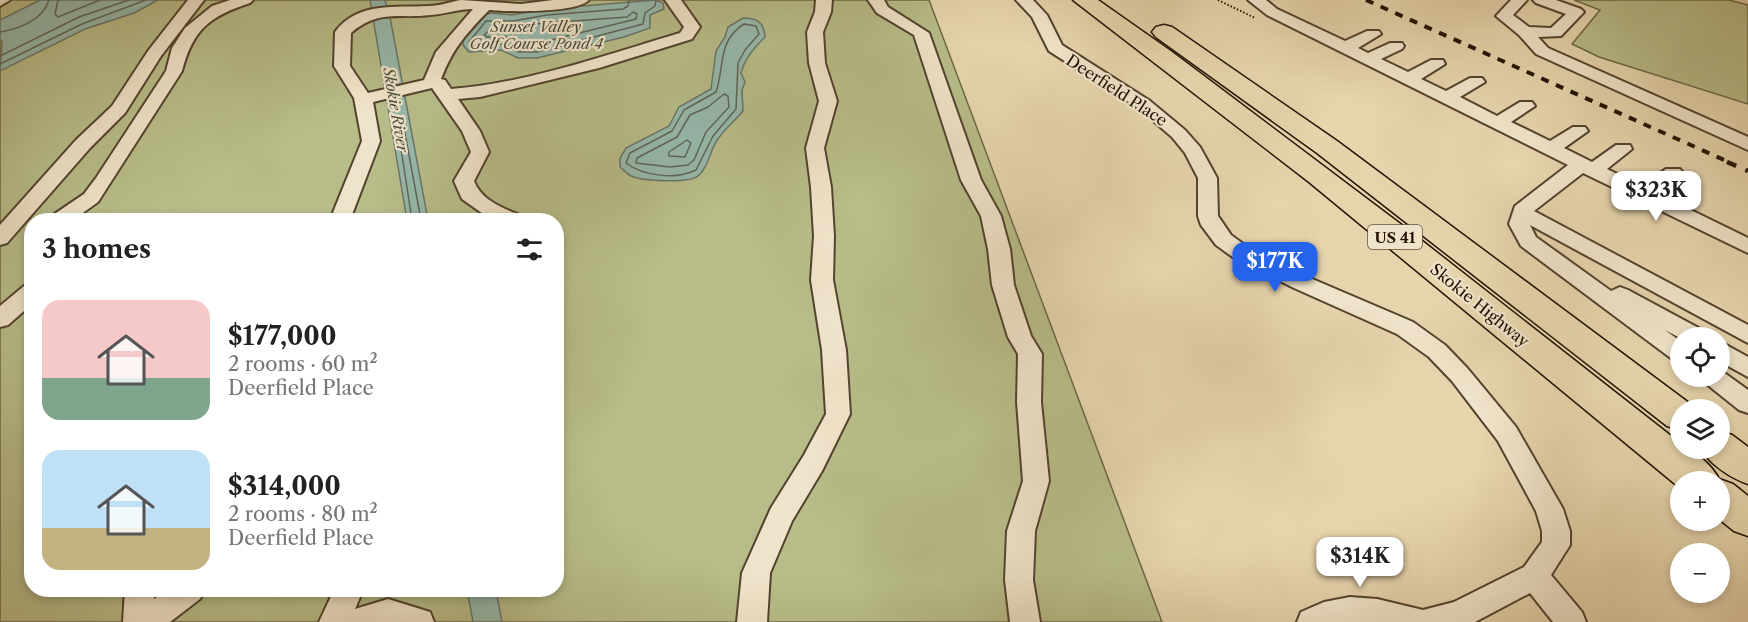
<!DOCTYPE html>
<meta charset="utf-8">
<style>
:root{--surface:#fff;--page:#f2f2f2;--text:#222;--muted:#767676;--accent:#2563eb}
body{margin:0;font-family:"Libre Caslon Text",serif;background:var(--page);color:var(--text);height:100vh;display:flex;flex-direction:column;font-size:22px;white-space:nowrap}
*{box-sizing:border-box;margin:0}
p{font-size:20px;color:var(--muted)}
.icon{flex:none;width:33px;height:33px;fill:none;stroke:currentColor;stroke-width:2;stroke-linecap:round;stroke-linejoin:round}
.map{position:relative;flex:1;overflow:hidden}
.sheet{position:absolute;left:24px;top:213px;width:540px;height:384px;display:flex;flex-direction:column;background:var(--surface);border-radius:24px;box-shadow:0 3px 9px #0003}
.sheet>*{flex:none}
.buttons{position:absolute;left:1670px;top:327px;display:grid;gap:12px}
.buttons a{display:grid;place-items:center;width:60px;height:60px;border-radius:50%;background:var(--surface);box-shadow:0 3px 9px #0003;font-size:30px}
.price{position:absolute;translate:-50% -51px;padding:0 14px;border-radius:12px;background:#fff;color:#222;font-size:20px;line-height:39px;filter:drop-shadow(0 2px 3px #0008)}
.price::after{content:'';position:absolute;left:50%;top:36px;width:18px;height:14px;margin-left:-9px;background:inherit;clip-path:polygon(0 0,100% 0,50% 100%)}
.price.selected{background:var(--accent);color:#fff}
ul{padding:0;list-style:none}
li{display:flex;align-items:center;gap:18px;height:150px;padding:0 18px}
li span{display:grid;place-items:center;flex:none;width:168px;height:120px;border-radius:18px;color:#555}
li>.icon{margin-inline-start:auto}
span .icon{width:72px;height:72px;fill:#fffc;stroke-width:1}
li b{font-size:26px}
h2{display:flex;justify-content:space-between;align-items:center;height:72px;padding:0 18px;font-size:26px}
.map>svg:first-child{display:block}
.green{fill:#b7bc88;stroke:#6c6846;stroke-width:1.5;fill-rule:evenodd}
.water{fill:#96b8ab;stroke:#687668;stroke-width:1.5}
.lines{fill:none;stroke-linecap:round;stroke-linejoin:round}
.shore{stroke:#5c6658;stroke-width:1.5}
.minor-casing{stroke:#53432e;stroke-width:4}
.highway-casing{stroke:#221304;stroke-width:3}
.path{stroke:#221304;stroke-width:2;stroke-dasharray:1.5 2;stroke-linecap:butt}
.minor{fill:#efe3c9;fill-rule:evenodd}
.highway{fill:#e6d4ac;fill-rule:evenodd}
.rail-far1{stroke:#221304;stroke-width:4;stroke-dasharray:8 8;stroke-linecap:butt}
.rail{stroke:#221304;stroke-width:4.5;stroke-dasharray:10 10;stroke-linecap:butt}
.labels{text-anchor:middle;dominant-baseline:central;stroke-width:4.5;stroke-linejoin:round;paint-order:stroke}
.far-water-label{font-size:15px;font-style:italic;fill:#4b4d3e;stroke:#efe3c9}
.shield{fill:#efe3c9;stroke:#60513f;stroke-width:1.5}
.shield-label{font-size:15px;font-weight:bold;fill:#221304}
.street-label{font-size:16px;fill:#221304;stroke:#efe3c9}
</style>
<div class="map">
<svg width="1748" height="622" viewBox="0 0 1748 622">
<rect width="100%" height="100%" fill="#e6d4ac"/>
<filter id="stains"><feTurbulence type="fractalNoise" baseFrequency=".00333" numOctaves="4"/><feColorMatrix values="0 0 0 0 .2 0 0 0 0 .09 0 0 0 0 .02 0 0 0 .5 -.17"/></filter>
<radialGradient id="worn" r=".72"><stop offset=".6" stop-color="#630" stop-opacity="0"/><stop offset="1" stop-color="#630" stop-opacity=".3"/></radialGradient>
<g class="green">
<path d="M0,0h929l233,622h-1162zM32,220h524v370h-524z"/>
<polygon points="1574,0 1729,0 1748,5 1748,104 1599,57 1572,44 1600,10"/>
</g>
<g class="water">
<polygon points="40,0 158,0 134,13 85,29 0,71 2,42 0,40 0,20"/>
<polygon points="370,0 385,0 390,17 428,220 407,220"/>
<polygon points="655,0 663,3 664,9 650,15 650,28 624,37 537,58 518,58 501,50 469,52 463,45 463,39 483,15 492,13 512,15 546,9"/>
<path d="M743,18c14,0 21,4 22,19 -11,11 -20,21 -24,36l4,9 -3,8 1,21c-9,11 -20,19 -27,31 -7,11 -7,24 -17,33 -9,9 -56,6 -68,1 -4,-2 -7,-6 -11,-9v-9l6,-10 43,-22 10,-19 32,-18 5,-38 9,-14 3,-10z"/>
<polygon points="467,590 496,590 502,622 473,622"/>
</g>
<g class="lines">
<g class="shore">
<polyline points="58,0 55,14 58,17 100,0"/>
<polyline points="629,0 628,6 623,9 547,15 513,21 486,21 469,42 476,47 502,44 519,52 537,52 643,24 645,13 655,6 656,0"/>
<polygon points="633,12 637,14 636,19 535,44 520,45 504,36 487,37 484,35 493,27 627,17"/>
<path d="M744,24l12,2 3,8 -14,16 -7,13 -2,46 -23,27 -17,34c-20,10 -53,6 -70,-7l4,-10 42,-22 12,-21 32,-18c9,-26 1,-51 28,-68z"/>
<path d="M0,32c19,-3 43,-12 49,-32"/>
<polyline points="0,56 79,17 129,0"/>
<polyline points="0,64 82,24 146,0"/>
<polygon points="724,94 728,96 729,107 706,132 694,160 688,165 670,167 636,163 637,158 677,137 690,115 708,107"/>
<polygon points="687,140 691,143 685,157 669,156 669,152"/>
<polyline points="412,220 398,129 401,126 404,128 421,220"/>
</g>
<defs>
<g id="minor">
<polygon points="0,0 10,0 0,6"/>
<polygon points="188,0 204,0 161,56 125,113 90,148 7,243 0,245 0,225 76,140 112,106 148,51"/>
<path d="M230,0h23l-3,3c-40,13 -57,26 -68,68l-84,131 -25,18h-23l3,-5 31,-21 12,-16 70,-107 6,-23 13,-20 27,-22z"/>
<path d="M461,0l60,4 32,-4h36c-12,13 -81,12 -100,10 -23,24 -36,38 -48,69l4,1 6,9c73,-5 158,-35 229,-56l4,-6 -19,-27h16l19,27 -8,12 -93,29 -119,29 -22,2 22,32 9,21 -15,29c7,19 28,27 46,34l3,5h-27l-7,-2 -27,-19 -8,-18 17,-29 -9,-21 -30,-43 -59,14 7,39 -30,79h-20l32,-79 -8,-43 -20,-32 1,-34c23,-31 60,-24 93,-26 11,0 22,-4 33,-6zM473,9l-37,43 -12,28 -56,13 -18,-27 1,-33c28,-24 47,-14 80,-18 14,-1 27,-6 42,-6z"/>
<polygon points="816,0 832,0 831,12 823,32 825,63 837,101 824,148 831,187 834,236 833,280 846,350 850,414 822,471 792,521 770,573 767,622 737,622 742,573 771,508 804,455 826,414 822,350 811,280 814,236 811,187 806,148 819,101 809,63 807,32 815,12"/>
<polygon points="868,0 884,0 888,7 929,33 981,180 1001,216 1010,249 1014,285 1031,336 1042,354 1041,402 1049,481 1035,531 1033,580 1040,622 1010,622 1005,580 1007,531 1023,481 1017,402 1018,354 1008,337 992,285 988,249 981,216 961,180 914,35 877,13"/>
<polygon points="1016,0 1033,0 1047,15 1062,45 1150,101 1185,130 1200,147 1217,178 1218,216 1231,235 1249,248 1310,278 1413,322 1445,345 1468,369 1516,427 1563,509 1570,531 1570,545 1551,575 1582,612 1586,622 1553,622 1530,593 1475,622 1297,622 1301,612 1324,602 1350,597 1377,599 1423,610 1454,602 1524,567 1542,542 1542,531 1536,511 1498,441 1452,381 1429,357 1397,334 1294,288 1234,258 1216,245 1201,225 1198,216 1198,178 1185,153 1172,137 1138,108 1049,51 1032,17"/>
<polygon points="1248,0 1266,0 1277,9 1345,41 1367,31 1379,31 1381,34 1358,48 1368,53 1390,43 1402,43 1404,46 1402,49 1381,59 1408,72 1431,60 1443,60 1445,64 1421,79 1446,91 1470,78 1482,78 1485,82 1460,97 1497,116 1520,102 1532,102 1535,106 1511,122 1550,141 1573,127 1585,127 1588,131 1564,148 1592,162 1616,145 1630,145 1632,149 1607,169 1642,186 1666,169 1680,169 1683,173 1658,194 1748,238 1748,253 1583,173 1534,211 1748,325 1748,343 1530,225 1536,237 1611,291 1620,287 1628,290 1706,332 1709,338 1680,338 1665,330 1680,341 1680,362 1672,359 1521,246 1509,224 1515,206 1568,165 1267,15"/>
<polygon points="1511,0 1527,0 1513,15 1529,27 1551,28 1566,14 1536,3 1533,0 1556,0 1581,9 1584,12 1581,15 1561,36 1538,37 1548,48 1748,137 1748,150 1536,54 1519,35 1496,16"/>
<polygon points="32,284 32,304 8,325 0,327 0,306 24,286"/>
<polygon points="1719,341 1748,357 1748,377 1719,361"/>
<polygon points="1719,369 1748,390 1748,413 1739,410 1704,382 1700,376 1719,376"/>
<polygon points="125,590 154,590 154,599 167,590 205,590 200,599 170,622 123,622"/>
<polygon points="334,590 363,590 355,609 388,599 430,612 434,622 319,622"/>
</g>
<g id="highway">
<path d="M1073,0h25l74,52 235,177 273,214v5c14,0 33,19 39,31l14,5 15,12v40l-14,-5 -15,-12v-37h-39v6l-371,-306z"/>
<polygon points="1164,25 1172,27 1337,141 1693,406 1695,410 1680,410 1680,430 1667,426 1317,153 1156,37 1152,32 1156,27"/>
<path d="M1719,431l13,4 16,12v37c-17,-6 -38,-19 -47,-36h18z"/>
</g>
</defs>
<use href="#minor" class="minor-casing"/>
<use href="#highway" class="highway-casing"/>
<polyline class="path" points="1218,0 1255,18"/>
<use href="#minor" class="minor"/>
<use href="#highway" class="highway"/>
<polyline class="rail-far1" points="1366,0 1731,163"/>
<polyline class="rail" points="1727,162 1748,171"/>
</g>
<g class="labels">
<g class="far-water-label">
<text x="536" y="26">Sunset Valley<tspan x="536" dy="17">Golf Course Pond 4</tspan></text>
<text transform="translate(396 110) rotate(80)">Skokie River</text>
</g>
<rect class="shield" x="1368" y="225" width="54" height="24" rx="4.5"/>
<g class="shield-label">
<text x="1395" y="237">US 41</text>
</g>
<g class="street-label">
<text transform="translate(1117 90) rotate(33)">Deerfield Place</text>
<text transform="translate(1480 305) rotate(39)">Skokie Highway</text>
</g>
</g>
<rect width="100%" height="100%" filter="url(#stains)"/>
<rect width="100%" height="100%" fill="url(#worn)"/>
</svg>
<div class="buttons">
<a><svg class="icon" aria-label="locate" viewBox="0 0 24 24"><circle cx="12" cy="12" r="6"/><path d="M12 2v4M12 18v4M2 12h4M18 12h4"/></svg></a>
<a><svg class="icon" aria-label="layers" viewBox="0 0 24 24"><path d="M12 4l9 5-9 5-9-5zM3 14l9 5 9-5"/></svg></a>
<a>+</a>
<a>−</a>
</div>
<b class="price" style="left:1656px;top:222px">$323K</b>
<b class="price selected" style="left:1275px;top:293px">$177K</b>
<b class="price" style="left:1360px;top:588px">$314K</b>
<section class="sheet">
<h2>3 homes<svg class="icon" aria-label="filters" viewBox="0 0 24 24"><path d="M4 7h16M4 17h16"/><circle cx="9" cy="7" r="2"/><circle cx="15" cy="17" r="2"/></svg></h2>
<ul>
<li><span style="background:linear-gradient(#f6c9c9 65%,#7fa58c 0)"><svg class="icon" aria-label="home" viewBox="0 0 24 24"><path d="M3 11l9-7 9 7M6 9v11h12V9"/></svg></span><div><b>$177,000</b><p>2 rooms · 60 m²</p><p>Deerfield Place</p></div></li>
<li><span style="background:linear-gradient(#bfe0f5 65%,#c2b280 0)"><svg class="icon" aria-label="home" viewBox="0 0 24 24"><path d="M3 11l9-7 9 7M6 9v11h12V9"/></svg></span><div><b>$314,000</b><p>2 rooms · 80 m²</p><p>Deerfield Place</p></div></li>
</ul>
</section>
</div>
